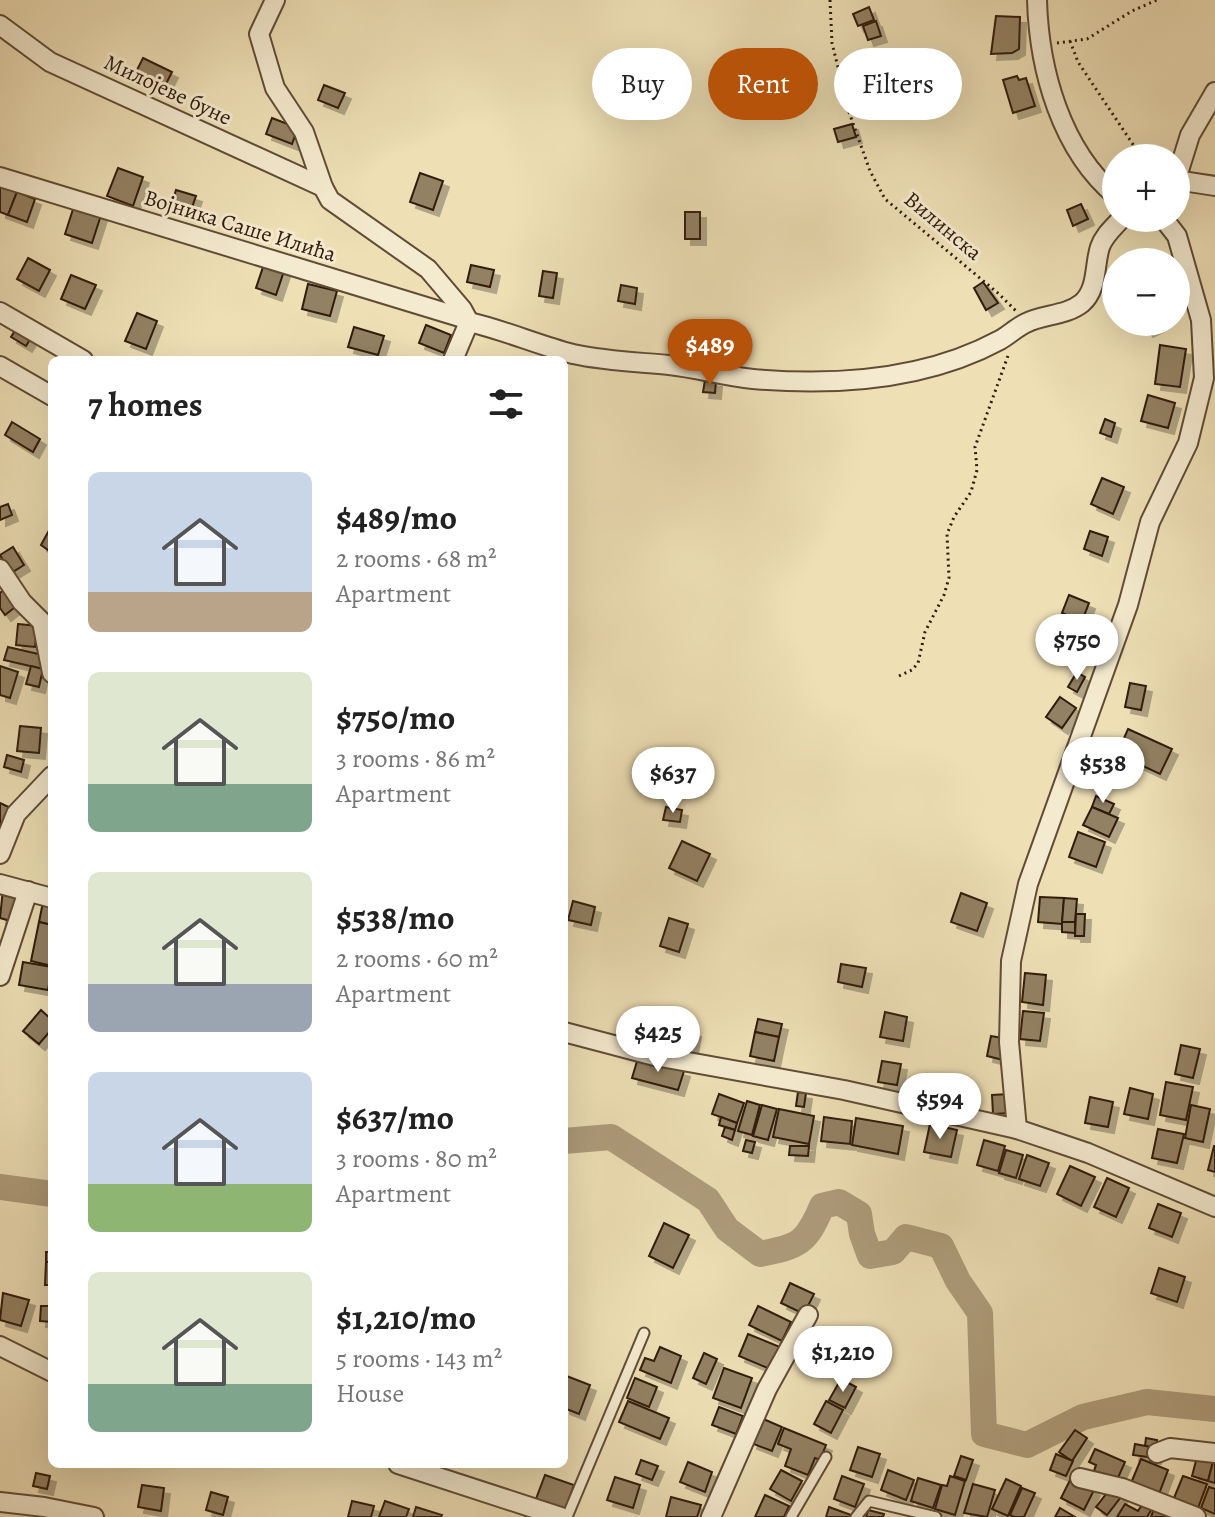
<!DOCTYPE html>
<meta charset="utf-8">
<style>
:root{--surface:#fff;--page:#f2f2f2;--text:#222;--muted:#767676;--accent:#b45309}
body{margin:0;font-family:Alegreya,serif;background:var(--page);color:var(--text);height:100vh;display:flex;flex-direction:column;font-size:30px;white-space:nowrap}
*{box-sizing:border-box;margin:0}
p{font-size:26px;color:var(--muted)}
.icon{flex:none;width:44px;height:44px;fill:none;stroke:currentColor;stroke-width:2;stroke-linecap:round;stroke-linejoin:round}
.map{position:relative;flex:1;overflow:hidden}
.side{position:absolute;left:48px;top:356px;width:520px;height:1112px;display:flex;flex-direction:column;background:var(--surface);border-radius:12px;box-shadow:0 8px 32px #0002}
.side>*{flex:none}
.banner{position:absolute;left:592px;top:48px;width:502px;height:72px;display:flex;gap:16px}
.tools{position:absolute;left:1102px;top:144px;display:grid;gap:16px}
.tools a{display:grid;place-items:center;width:88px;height:88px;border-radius:50%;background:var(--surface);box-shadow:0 8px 32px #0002;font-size:40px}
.price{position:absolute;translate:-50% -68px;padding:0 18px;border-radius:28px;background:#fff;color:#222;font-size:26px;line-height:52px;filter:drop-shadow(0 2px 4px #0008)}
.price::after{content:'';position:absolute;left:50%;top:48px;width:24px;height:18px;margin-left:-12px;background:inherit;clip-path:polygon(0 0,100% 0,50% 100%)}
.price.on{background:var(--accent);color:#fff}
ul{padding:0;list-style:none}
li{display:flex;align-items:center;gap:24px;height:200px;padding:0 40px}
li span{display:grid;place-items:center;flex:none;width:224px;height:160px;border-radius:12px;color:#555}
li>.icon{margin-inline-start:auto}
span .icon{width:96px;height:96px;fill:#fffc;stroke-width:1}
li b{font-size:34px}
h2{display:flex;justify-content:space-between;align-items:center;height:96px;padding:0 40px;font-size:34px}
.chip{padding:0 28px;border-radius:36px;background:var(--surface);box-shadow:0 8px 32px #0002;font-size:28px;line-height:72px}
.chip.on{background:var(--accent);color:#fff}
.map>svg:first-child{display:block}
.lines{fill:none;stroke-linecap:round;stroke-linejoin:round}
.river{stroke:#ae9c7b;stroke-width:26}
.building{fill:#938163;stroke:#311b0b;stroke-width:2;filter:url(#shadow)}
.service-casing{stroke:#604c36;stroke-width:13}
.minor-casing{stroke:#604c36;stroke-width:22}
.path{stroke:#311b0b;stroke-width:3;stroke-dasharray:2 4;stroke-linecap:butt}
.service{stroke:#f4eacf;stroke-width:9}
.minor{stroke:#f4eacf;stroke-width:18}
.labels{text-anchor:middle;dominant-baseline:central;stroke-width:6;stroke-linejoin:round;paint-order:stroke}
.street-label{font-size:22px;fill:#311b0b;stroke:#f4eacf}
</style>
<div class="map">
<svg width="1215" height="1517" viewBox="0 0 1215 1517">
<defs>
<filter id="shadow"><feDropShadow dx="6" dy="6" stdDeviation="0" flood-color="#0004"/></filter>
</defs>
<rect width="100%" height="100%" fill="#eedfb5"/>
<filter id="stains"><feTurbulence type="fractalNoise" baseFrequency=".0025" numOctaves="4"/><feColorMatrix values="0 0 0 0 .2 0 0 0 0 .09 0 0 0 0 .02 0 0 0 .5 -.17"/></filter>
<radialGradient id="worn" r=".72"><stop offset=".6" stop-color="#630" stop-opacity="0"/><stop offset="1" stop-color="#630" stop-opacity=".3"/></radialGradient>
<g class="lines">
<g class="river">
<path d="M564,1141l47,-4 97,63 19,29 33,25c39,-8 46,-10 62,-48l17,-4 20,12 3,20 8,22 23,-4 13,-15 35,9 17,35 22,32 4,121 43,11 56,-28 64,-15 68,7"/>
<polyline points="0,1187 52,1194"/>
</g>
</g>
<g class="building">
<polygon points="869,7 874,20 858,26 853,14"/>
<polygon points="996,16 1020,17 1019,49 1012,53 991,54"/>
<polygon points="876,21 881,36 868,40 863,26"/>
<polygon points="143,58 172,72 164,88 135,74"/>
<polygon points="1017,76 1019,80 1026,78 1035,106 1013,113 1003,80"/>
<polygon points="324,85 345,93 338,108 318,100"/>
<polygon points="272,118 298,128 292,144 266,134"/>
<polygon points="852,124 856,137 838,142 834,129"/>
<polygon points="118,168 143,177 133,206 107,196"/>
<polygon points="420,173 443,181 433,210 410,202"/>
<polygon points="0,179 19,186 8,215 0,212"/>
<polygon points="176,190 196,196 189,216 170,209"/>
<polygon points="17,192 35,199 27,222 8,215"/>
<polygon points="75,203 102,212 92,243 65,234"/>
<polygon points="1081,204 1088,219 1073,226 1067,210"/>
<rect x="685" y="212" width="15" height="27"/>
<polygon points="28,258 50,270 39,291 17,279"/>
<polygon points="265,261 285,268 276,295 256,288"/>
<polygon points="471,265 494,270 490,287 467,282"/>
<polygon points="543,271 557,273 553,298 539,296"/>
<polygon points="71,275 96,285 85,309 61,299"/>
<polygon points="983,282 998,303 986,310 974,288"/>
<polygon points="308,284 337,291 330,316 302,309"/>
<polygon points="621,285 637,288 635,304 618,301"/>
<polygon points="137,313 157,321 146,349 125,341"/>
<polygon points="1142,322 1155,322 1157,326 1147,331"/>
<polygon points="19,324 34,333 26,346 11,337"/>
<polygon points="426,325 451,335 444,353 419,343"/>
<polygon points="354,327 384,336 378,355 348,347"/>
<polygon points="1160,345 1186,349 1180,387 1155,384"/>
<polygon points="705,380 716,381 715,393 703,392"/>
<polygon points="1148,395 1175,403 1168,428 1141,421"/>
<polygon points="1105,419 1115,423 1111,437 1100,433"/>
<polygon points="12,422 40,439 33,452 5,435"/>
<polygon points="1102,478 1124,487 1113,514 1091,504"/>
<polygon points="8,504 12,515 0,520 0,507"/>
<polygon points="52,525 52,543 48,550 41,545"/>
<polygon points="1090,531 1108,537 1102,556 1084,549"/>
<polygon points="13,547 24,565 11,573 0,555"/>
<polygon points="6,588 19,604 5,615 0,608 0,593"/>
<polygon points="1069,595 1089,603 1082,621 1062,613"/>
<polygon points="18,624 38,626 35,647 16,645"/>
<polygon points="8,647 47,656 43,669 4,660"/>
<polygon points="0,666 18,672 10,698 0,695"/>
<polygon points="31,666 43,669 39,687 26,684"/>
<polygon points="1077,672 1085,677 1077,692 1068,687"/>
<polygon points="1130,683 1146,686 1141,710 1125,707"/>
<polygon points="1060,697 1076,708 1062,728 1046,717"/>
<polygon points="20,726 41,728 39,753 17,751"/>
<polygon points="1128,729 1172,749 1160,774 1117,754"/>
<polygon points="7,755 24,760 21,772 4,767"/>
<polygon points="1096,796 1114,804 1109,814 1092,807"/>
<polygon points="0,803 15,810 0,840"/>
<polygon points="666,807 682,810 680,822 663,820"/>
<polygon points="1092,807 1118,818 1109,837 1083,825"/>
<polygon points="1078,832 1105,842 1096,867 1069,857"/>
<polygon points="682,841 710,854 697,881 669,868"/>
<polygon points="3,889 25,895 17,923 0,918"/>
<polygon points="961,893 987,903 977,931 951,922"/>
<polygon points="1040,897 1064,898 1062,924 1038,922"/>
<polygon points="1064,898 1077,899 1075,922 1062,922"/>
<polygon points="573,901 595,907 591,925 568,920"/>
<polygon points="43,902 52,903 52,925 39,922"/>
<polygon points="1076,914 1085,914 1084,936 1075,936"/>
<polygon points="669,918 688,924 679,952 660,946"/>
<polygon points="39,922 52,925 52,966 31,961"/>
<polygon points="1062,922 1075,922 1075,933 1062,932"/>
<polygon points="23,962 52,967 48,990 19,985"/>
<polygon points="841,964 866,968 862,987 838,982"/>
<polygon points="1025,973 1046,975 1043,1005 1022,1002"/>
<polygon points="41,1010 52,1020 52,1029 39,1044 23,1031"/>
<polygon points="1023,1011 1044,1013 1040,1041 1020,1039"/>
<polygon points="655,1012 673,1016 667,1041 649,1037"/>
<polygon points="885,1012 907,1017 903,1041 880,1037"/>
<polygon points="758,1019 782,1024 779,1037 755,1032"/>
<polygon points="671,1028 695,1031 692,1048 669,1045"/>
<polygon points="755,1032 779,1037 774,1061 750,1056"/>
<polygon points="991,1036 1008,1039 1003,1060 987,1056"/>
<polygon points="1181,1045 1200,1049 1193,1078 1175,1074"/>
<polygon points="638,1058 684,1071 678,1090 632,1078"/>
<polygon points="882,1061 901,1064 897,1085 878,1082"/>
<polygon points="1166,1082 1193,1087 1186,1120 1160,1115"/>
<polygon points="1130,1088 1153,1094 1148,1119 1124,1114"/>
<polygon points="798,1092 806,1093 804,1107 796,1106"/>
<polygon points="719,1094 744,1103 737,1123 712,1114"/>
<polygon points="1009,1094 1010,1113 993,1114 992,1095"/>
<polygon points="1090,1097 1113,1102 1108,1127 1085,1123"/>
<polygon points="747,1101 760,1105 752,1135 738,1131"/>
<polygon points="762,1105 777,1109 768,1140 753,1136"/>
<polygon points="1191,1105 1210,1109 1203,1142 1185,1138"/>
<polygon points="779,1109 814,1116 809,1144 773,1137"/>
<polygon points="721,1117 737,1123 735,1130 719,1125"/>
<polygon points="824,1117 852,1121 850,1144 821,1141"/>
<polygon points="856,1118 903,1126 898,1154 852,1145"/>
<polygon points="930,1124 957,1130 951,1157 924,1152"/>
<polygon points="725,1127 735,1130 732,1140 722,1136"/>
<polygon points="1158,1129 1184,1134 1177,1163 1152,1158"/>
<polygon points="746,1140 755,1142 752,1153 743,1151"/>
<polygon points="984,1140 1005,1146 998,1171 977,1165"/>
<polygon points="790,1146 809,1146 808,1156 789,1155"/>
<polygon points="1214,1146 1215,1146 1215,1172 1208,1170"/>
<polygon points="1006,1150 1023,1155 1016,1178 999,1173"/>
<polygon points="1027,1155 1049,1163 1040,1186 1019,1179"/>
<polygon points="1070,1166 1095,1177 1081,1206 1057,1194"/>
<polygon points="1107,1178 1129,1188 1116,1217 1094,1207"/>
<polygon points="1158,1204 1181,1213 1172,1237 1149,1228"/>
<polygon points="664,1223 689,1235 673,1268 649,1256"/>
<rect x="46" y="1252" width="6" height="10"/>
<polygon points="46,1262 52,1262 52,1285 45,1285"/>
<polygon points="1159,1268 1185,1277 1177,1302 1151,1293"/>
<polygon points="790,1283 814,1294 804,1314 781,1303"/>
<polygon points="3,1293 29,1300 21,1326 0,1320"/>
<polygon points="41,1306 52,1306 52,1322 40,1321"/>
<polygon points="758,1306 791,1322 782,1341 749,1325"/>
<polygon points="748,1334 780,1347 770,1369 739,1356"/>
<polygon points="660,1347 681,1356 671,1383 640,1370 645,1358 654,1361"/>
<polygon points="704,1353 717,1359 706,1384 693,1378"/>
<polygon points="724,1368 752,1378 741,1408 713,1398"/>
<polygon points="564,1375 590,1385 579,1414 564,1408"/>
<polygon points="635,1378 657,1387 649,1407 627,1398"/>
<polygon points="841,1379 856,1387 845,1408 829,1400"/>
<polygon points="628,1401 669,1418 660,1439 619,1422"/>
<polygon points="826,1401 843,1410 831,1433 814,1424"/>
<polygon points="719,1407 743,1416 736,1434 712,1425"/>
<polygon points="761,1418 782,1427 772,1451 751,1443"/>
<polygon points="784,1428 826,1445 820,1460 815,1458 808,1475 785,1466 791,1449 778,1444"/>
<polygon points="1075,1430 1087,1438 1072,1461 1059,1452"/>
<polygon points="1146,1438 1157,1440 1156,1448 1145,1446"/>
<polygon points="1135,1444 1156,1448 1155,1458 1133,1455"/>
<polygon points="858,1447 880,1454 872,1477 850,1470"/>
<polygon points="1095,1449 1125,1462 1117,1480 1094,1471 1096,1465 1089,1462"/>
<polygon points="1198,1453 1214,1458 1208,1481 1192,1476"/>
<polygon points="1056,1454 1073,1461 1066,1476 1050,1470"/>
<polygon points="961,1456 973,1460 966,1480 954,1476"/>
<polygon points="1214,1458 1215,1458 1215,1483 1208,1481"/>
<polygon points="1141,1459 1168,1470 1159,1494 1131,1483"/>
<polygon points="641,1460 658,1466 652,1480 636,1474"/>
<polygon points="688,1462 712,1472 705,1492 680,1482"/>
<polygon points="781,1470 802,1481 791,1501 770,1489"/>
<polygon points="888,1470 914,1480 906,1500 881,1490"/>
<polygon points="36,1473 50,1476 47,1489 33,1486"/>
<polygon points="545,1475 574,1485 565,1510 536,1499"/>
<polygon points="842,1476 864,1484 855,1507 834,1499"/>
<polygon points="950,1476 965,1481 955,1515 935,1509 942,1485 947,1486"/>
<polygon points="1183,1476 1207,1484 1198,1508 1174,1498"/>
<polygon points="615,1477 640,1485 633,1508 607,1500"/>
<polygon points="918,1478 941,1485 933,1508 911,1501"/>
<polygon points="1071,1478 1094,1490 1084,1510 1061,1498"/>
<polygon points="1006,1479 1021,1486 1008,1516 992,1509"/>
<polygon points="973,1484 995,1490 987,1517 964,1513"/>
<polygon points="142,1485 164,1488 161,1511 138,1507"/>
<polygon points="1209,1487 1215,1489 1215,1514 1201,1508"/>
<polygon points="1022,1488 1035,1493 1024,1517 1014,1517 1010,1515"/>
<polygon points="1110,1489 1121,1497 1107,1515 1096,1507"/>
<polygon points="211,1492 228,1497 223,1515 206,1510"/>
<polygon points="765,1495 789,1506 784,1517 755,1517"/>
<polygon points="671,1497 701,1505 697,1517 666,1517"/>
<polygon points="1145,1500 1154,1505 1147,1517 1117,1517 1125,1504 1138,1511"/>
<polygon points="352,1501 374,1506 371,1517 348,1517"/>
<polygon points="385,1501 409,1509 406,1517 379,1517"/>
<polygon points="1156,1503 1180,1517 1151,1517"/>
<polygon points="416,1507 442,1515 441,1517 413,1517"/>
<polygon points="829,1507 851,1515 851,1517 826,1517"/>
<polygon points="1060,1508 1075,1517 1055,1517"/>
<polygon points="868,1510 884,1514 883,1517 866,1517"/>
</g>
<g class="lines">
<defs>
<g id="service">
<polyline points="567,1517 644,1333"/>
<polyline points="791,1517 826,1457"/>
<polyline points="856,1517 869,1501 936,1517"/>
</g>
<g id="minor">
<polyline points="275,0 259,34 275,88 304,132 323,187 330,200 428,269 462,309 469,322"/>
<path d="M1037,0c2,70 24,150 79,196"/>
<polyline points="0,25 50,62 323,187"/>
<polyline points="0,177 466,319"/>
<polyline points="1176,180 1190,135 1215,92"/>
<polyline points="1176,180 1215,186"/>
<polyline points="0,312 83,360"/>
<path d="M469,322c35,8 69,23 104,32 32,7 63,8 96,11 28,3 55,11 84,14 82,7 173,1 247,-39 9,-5 17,-13 26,-17 17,-9 40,-7 56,-20 16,-14 12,-38 18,-56 4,-12 14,-20 22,-29"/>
<polyline points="453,360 469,322"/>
<polyline points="0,366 52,396"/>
<polyline points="0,569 22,602 42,622 52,673"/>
<polyline points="0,854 16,814 52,776"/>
<polyline points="0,884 52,898"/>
<polyline points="0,976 28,891"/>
<polyline points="564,1032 655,1056 844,1090 1017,1129 1088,1153 1215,1207"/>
<polyline points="1017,1129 1009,1042 1011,961 1028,884 1128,605 1150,522 1188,443 1204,378 1201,320 1177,236 1163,218"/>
<polyline points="0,1346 52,1372"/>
<polyline points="1157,1453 1170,1448 1215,1453"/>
<polyline points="398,1464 561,1517"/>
<polyline points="1080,1478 1122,1488 1196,1517"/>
<polyline points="0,1502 44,1507 94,1517"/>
<polyline points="711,1517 767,1389 808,1315"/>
</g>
</defs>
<use href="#service" class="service-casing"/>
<use href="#minor" class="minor-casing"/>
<g class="path">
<polyline points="830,0 832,43 849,112 870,171 885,199 999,294 1016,311"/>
<polyline points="1070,41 1078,62 1134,146 1150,158"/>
<polyline points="1057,43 1087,39 1132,11 1157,0"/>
<polyline points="899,676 912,670 918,663 925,632 944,595 949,578 947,534 954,517 971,492 977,470 975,447 1009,353"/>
</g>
<use href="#service" class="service"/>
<use href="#minor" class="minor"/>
</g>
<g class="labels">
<g class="street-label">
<text transform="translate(168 90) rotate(25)">Милојеве буне</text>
<text transform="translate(240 226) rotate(17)">Војника Саше Илића</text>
<text transform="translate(943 226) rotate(40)">Вилинска</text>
</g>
</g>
<rect width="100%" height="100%" filter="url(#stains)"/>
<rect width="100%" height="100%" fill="url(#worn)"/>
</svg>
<div class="tools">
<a>+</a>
<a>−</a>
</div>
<b class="price on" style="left:710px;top:387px">$489</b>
<b class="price" style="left:1077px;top:682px">$750</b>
<b class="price" style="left:1103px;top:805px">$538</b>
<b class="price" style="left:673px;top:815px">$637</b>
<b class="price" style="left:658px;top:1074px">$425</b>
<b class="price" style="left:940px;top:1141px">$594</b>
<b class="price" style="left:843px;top:1394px">$1,210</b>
<div class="banner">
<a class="chip">Buy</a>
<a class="chip on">Rent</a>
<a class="chip">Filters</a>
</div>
<section class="side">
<h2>7 homes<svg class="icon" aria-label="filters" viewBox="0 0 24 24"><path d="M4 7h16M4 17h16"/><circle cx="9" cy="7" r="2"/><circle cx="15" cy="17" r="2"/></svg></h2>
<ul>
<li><span style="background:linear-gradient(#c9d6e8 75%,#b9a48a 0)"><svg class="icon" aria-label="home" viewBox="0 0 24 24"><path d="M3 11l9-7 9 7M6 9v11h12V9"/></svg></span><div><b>$489/mo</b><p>2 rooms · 68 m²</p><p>Apartment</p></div></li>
<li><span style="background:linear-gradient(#dfe7d0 70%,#7fa58c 0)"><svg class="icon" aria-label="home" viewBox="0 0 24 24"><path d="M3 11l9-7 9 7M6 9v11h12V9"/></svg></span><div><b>$750/mo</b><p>3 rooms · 86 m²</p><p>Apartment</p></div></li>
<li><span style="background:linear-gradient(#dfe7d0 70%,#9aa5b1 0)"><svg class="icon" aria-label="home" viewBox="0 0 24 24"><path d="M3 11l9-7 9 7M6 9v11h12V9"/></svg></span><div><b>$538/mo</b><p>2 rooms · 60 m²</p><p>Apartment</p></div></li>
<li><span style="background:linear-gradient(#c9d6e8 70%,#8fb573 0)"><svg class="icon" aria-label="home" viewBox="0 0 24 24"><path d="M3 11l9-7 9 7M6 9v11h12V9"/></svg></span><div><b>$637/mo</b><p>3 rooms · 80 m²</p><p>Apartment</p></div></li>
<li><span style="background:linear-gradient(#dfe7d0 70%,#7fa58c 0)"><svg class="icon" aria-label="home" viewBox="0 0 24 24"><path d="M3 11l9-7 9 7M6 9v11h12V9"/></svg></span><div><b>$1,210/mo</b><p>5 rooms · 143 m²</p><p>House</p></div></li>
</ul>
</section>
</div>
